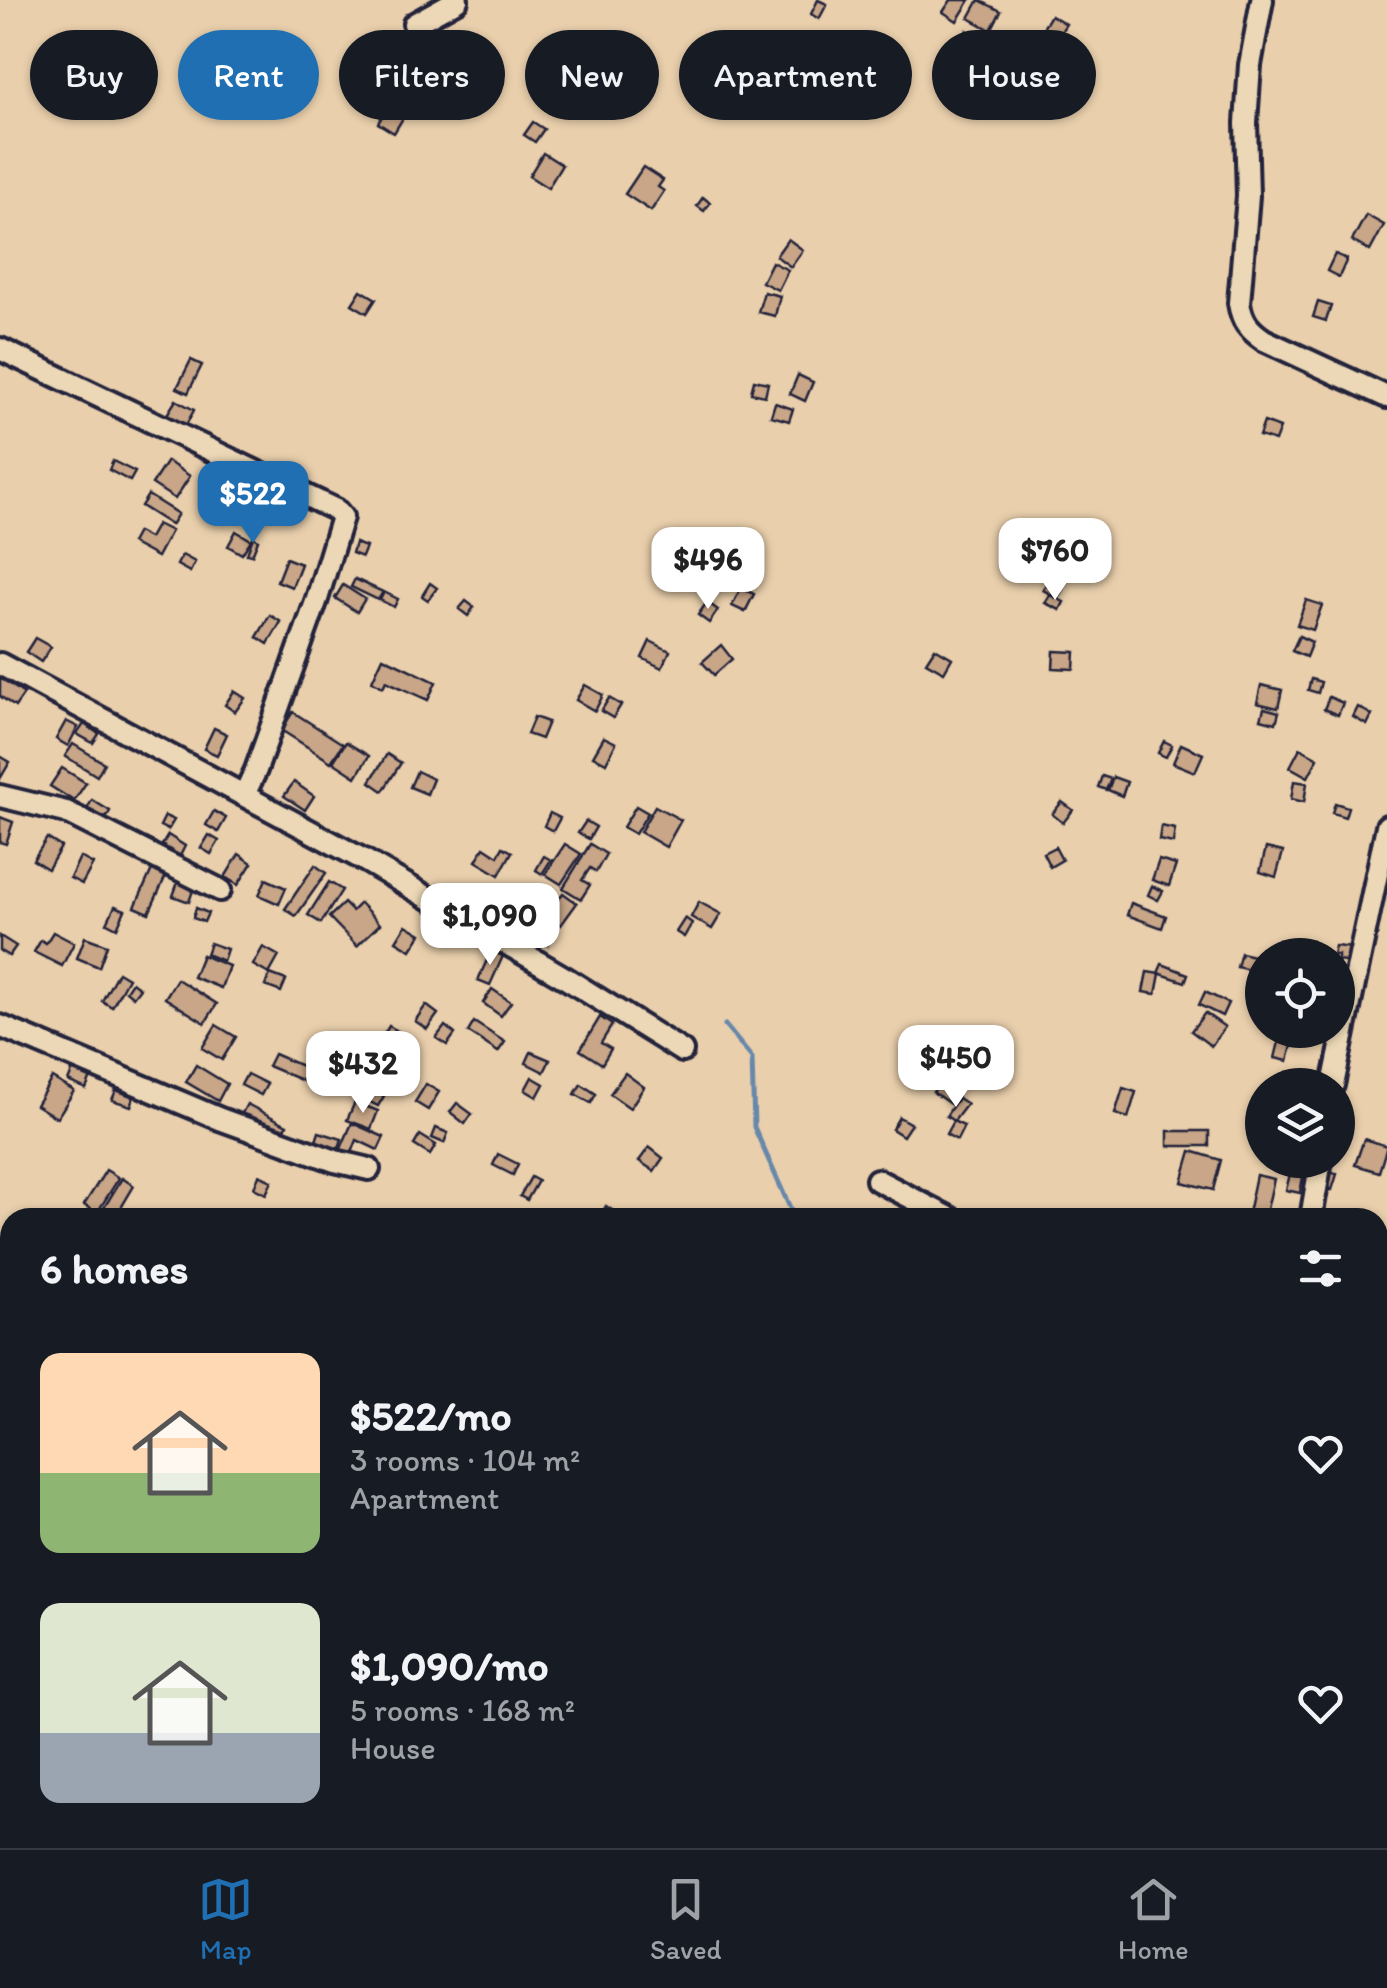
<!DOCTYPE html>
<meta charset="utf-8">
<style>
:root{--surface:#171b24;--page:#242831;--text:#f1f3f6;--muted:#9ea1a6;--line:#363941;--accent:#1f6fb2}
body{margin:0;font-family:Itim,sans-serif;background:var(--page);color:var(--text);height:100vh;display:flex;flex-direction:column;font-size:38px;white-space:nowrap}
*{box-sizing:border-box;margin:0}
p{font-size:32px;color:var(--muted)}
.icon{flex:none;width:55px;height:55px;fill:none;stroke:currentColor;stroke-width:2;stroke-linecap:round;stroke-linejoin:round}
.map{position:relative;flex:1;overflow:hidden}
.side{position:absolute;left:0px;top:1208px;width:1388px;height:642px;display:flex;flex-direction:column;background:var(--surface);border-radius:30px 30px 0 0;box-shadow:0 2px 8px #0004}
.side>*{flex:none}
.guide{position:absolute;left:30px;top:30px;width:1328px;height:90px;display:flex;gap:20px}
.buttons{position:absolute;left:1245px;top:938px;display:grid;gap:20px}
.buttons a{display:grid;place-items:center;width:110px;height:110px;border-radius:50%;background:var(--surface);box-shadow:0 2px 8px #0004;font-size:50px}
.price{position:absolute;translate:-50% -85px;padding:0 22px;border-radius:20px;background:#fff;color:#222;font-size:32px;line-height:65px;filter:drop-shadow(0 2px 5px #0008)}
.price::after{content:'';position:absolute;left:50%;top:60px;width:30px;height:22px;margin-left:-15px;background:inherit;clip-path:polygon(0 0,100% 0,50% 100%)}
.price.on{background:var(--accent);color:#fff}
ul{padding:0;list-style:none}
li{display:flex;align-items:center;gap:30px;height:250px;padding:0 40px}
li span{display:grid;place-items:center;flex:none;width:280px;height:200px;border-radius:20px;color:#555}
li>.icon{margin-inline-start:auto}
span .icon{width:120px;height:120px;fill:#fffc;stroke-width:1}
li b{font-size:42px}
h2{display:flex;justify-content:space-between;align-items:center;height:120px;padding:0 40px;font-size:42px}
.tag{padding:0 35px;border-radius:45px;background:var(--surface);box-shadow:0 2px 8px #0004;font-size:35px;line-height:90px}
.tag.on{background:var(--accent);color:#fff}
.menu{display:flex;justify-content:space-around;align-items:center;height:140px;border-top:2px solid var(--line);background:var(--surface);font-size:28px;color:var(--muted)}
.menu a{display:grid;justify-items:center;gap:5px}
.menu .on{color:var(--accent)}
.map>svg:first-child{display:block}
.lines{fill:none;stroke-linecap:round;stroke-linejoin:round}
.stream{stroke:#6888aa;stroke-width:5}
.building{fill:#c8a687;stroke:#22223b;stroke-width:2.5}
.street-casing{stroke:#22223b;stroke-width:28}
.street{stroke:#ecd8b6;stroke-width:20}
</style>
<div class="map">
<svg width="1387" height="1848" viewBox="0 0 1387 1848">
<rect width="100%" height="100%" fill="#e9cfac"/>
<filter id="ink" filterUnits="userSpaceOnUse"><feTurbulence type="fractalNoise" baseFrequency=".01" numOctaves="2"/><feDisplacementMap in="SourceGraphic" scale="20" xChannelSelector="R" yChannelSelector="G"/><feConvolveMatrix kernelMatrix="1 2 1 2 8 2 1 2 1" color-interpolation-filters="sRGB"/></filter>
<g filter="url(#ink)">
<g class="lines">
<polyline class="stream" points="725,1025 752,1058 754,1127 791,1210 783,1218"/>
</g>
<g class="building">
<polygon points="818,0 827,4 819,19 811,14"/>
<polygon points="951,0 970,0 957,21 943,12"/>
<polygon points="979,0 1001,11 991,30 969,18"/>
<polygon points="1051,15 1066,24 1053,44 1039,35"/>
<polygon points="967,30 991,43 980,62 957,49"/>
<polygon points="714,52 745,71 731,94 700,75"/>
<polygon points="552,55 562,63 553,75 543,68"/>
<polygon points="1034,62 1048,71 1037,87 1023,79"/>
<polygon points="622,93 635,98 629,112 616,107"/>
<polygon points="387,108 403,118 394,133 378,123"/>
<polygon points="533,122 544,129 535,142 524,135"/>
<polygon points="543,153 562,165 548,188 529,176"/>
<polygon points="643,167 663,180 658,187 664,191 651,211 625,194"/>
<polygon points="703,197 710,203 704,211 697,206"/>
<polygon points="1366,215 1384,225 1370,251 1352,241"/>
<polygon points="788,239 803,250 791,267 776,256"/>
<polygon points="1335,254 1347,259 1339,277 1327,271"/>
<polygon points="772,262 788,270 778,290 762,282"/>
<polygon points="361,290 376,299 367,313 352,304"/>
<polygon points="764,292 780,296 775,316 758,312"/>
<polygon points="1318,302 1331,306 1326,321 1313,317"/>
<polygon points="191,360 202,365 188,393 177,388"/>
<polygon points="798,375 813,382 805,401 790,394"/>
<polygon points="754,380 768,383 765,396 751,393"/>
<polygon points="176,400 194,410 185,427 166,416"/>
<polygon points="775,403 793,409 789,421 771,416"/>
<polygon points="1264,422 1280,428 1275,441 1259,436"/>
<polygon points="113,461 135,472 130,481 109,470"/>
<polygon points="167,461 190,476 175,499 152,484"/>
<polygon points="148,495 178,514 171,525 141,506"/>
<polygon points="157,524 171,531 157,557 131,543 137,532 149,538"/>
<polygon points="236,531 251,540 242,554 228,546"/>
<polygon points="253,537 258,540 252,555 247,554"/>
<polygon points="355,543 366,547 362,557 352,553"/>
<polygon points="182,555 195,562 190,572 177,565"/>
<polygon points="286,558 301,564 292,587 277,581"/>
<polygon points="1054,570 1069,578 1058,598 1043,590"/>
<polygon points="355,579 383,592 378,600 351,587"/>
<polygon points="430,583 437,588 428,600 422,596"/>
<polygon points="343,585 365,599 357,612 335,598"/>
<polygon points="741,588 754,594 745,612 732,606"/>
<polygon points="384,592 398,599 394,607 380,600"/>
<polygon points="1050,595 1064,602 1060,610 1045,603"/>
<polygon points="1306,600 1322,605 1313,630 1297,625"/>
<polygon points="466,601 474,607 468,616 459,609"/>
<polygon points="707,602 718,610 709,623 698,615"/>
<polygon points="270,615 281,622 268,644 257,637"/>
<polygon points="1299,636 1312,642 1306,657 1292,651"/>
<polygon points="35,638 51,647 41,662 26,652"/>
<polygon points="650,641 670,651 662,668 642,658"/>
<polygon points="721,645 732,659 714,675 702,662"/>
<polygon points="935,648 952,658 944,672 926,662"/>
<polygon points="1054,651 1075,652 1074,669 1053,668"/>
<polygon points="383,657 436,682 428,700 386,681 383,687 372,681"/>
<polygon points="0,677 24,694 15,707 0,696"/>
<polygon points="1311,679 1321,682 1318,693 1308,690"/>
<polygon points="585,685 603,695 595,711 576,700"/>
<polygon points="1261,685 1282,690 1278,708 1257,703"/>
<polygon points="234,691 245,698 235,712 225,705"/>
<polygon points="1329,697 1343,703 1338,715 1324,709"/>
<polygon points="609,698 621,705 613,718 601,711"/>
<polygon points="1358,707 1372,715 1367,725 1353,717"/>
<polygon points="1264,708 1279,712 1276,723 1261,719"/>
<polygon points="293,712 343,744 331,762 281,730"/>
<polygon points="534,717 548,722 541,739 527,734"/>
<polygon points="66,721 78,727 68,746 56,739"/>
<polygon points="84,724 99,734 93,743 77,734"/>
<polygon points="214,728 227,734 217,755 204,749"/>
<polygon points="604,737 616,743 606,763 593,756"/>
<polygon points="1164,741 1172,745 1166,757 1158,753"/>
<polygon points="346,742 369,756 356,777 333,762"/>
<polygon points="73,744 104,763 97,776 65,756"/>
<polygon points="1181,744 1203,754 1195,772 1173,763"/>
<polygon points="1300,748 1318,758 1308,777 1290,767"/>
<polygon points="387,754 401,763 383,791 370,782"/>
<polygon points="0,756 10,762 0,779"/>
<polygon points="62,768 86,783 74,801 50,786"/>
<polygon points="417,771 433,779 427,794 410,787"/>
<polygon points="1102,776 1111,779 1106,790 1098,787"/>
<polygon points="1113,777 1127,782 1122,796 1108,790"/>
<polygon points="1294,781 1307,783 1304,802 1291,799"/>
<polygon points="294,782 314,796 305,810 284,796"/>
<polygon points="92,800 110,811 105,820 87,809"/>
<polygon points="1062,802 1073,810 1063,823 1052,814"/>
<polygon points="1335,803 1348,807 1345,817 1332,813"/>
<polygon points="636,806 648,813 635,834 623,827"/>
<polygon points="655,806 681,820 666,847 640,832"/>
<polygon points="214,811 226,818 218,832 206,825"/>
<polygon points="550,813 560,818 553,831 544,826"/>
<polygon points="165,816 174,820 168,830 160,826"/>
<polygon points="0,817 13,822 6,844 0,842"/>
<polygon points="586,821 596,827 589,839 578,833"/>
<polygon points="1161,826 1175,829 1173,843 1159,840"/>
<polygon points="168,835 185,846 180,856 162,845"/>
<polygon points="209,835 219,841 211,854 201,848"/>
<polygon points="47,838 61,847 48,869 33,860"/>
<polygon points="565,844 581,854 561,884 545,874"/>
<polygon points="590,844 606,854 596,872 590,868 582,880 590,885 581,899 563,888"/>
<polygon points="484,847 498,856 503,847 512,852 499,875 476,861"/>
<polygon points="1055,847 1062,860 1050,867 1043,853"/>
<polygon points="1266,848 1283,852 1276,877 1260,872"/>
<polygon points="239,854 252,863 238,885 225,877"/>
<polygon points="544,856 551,860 542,874 536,870"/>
<polygon points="80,857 93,864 82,884 70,878"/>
<polygon points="1159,860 1176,865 1169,886 1152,880"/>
<polygon points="154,865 168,871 149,913 135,907"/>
<polygon points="315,865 326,873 296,916 285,909"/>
<polygon points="180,876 196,882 189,902 173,896"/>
<polygon points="266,879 286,888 279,904 259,895"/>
<polygon points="329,882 342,890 321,923 308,915"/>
<polygon points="1152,886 1163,891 1158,900 1148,895"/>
<polygon points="563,893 577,903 561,925 547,915"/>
<polygon points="699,902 721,914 712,929 691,917"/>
<polygon points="344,903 352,911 360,903 380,924 357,946 329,917"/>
<polygon points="1131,903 1166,916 1162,928 1127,915"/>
<polygon points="115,906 125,910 117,928 107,923"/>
<polygon points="196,908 208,913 204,922 193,918"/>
<polygon points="685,918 692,923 684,937 676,932"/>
<polygon points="406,925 421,934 411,950 396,941"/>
<polygon points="540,928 553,936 548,945 535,937"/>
<polygon points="53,932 74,943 62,966 34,952 41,940 46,943"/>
<polygon points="0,936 16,946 9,956 0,951"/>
<polygon points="85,937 107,945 99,967 77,958"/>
<polygon points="210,943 227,949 223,961 206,954"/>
<polygon points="1335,946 1353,948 1351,963 1338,961 1338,955 1333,955"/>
<polygon points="263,947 279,956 269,974 253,965"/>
<polygon points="491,951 503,956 490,985 478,980"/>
<polygon points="1241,953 1262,958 1262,973 1237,967"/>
<polygon points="202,955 229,966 221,988 193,977"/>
<polygon points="1162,964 1188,974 1185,982 1158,973"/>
<polygon points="118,972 128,978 112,1007 102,1001"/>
<polygon points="1147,972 1160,974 1156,994 1143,992"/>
<polygon points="270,974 286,980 281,992 265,986"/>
<polygon points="1258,974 1262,976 1262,1003 1247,995"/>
<polygon points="177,979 217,1004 205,1023 165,998"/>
<polygon points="132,982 140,988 133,997 126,991"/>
<polygon points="492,989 511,1002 501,1016 483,1003"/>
<polygon points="1205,992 1228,1003 1222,1016 1199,1005"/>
<polygon points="426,1005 438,1014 427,1029 415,1021"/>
<polygon points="1205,1013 1225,1027 1211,1046 1191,1031"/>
<polygon points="600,1017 612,1025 601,1043 611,1049 602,1064 580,1050"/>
<polygon points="474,1022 505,1042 498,1052 468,1032"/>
<polygon points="216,1025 236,1037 222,1060 202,1048"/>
<polygon points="389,1026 401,1033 390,1050 379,1043"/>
<polygon points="445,1026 455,1034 447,1045 436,1038"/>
<polygon points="1282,1030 1296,1030 1288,1061 1275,1058"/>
<polygon points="399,1044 409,1050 402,1063 392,1057"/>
<polygon points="345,1049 405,1077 399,1089 340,1061"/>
<polygon points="531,1052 550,1060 544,1072 526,1063"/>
<polygon points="274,1054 313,1071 308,1083 268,1066"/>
<polygon points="196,1065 227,1084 218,1101 186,1082"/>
<polygon points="74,1067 92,1075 86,1089 68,1081"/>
<polygon points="340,1072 384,1096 378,1106 334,1083"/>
<polygon points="625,1073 644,1087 630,1108 610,1094"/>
<polygon points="247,1074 267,1084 261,1095 241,1085"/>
<polygon points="532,1077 544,1084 537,1097 525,1090"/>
<polygon points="52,1078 74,1091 57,1118 36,1105"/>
<polygon points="943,1079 959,1091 950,1104 933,1092"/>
<polygon points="426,1084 439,1092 428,1110 415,1102"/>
<polygon points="581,1084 596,1094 591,1103 575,1094"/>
<polygon points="1123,1088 1136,1092 1128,1118 1115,1114"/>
<polygon points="116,1090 134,1097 131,1106 112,1100"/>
<polygon points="958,1098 967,1104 954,1121 946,1116"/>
<polygon points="355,1102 378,1111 371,1129 347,1120"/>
<polygon points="457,1103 472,1114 465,1124 450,1112"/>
<polygon points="247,1104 287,1125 281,1136 241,1115"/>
<polygon points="899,1117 911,1124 903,1136 892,1129"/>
<polygon points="953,1121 964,1126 957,1140 946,1134"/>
<polygon points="352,1123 384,1137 378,1150 357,1140 350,1158 339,1153"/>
<polygon points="436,1128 448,1133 444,1143 432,1138"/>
<rect x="1168" y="1131" width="41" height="15"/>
<polygon points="319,1132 342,1139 338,1151 315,1144"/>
<polygon points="420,1135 436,1145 430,1155 414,1145"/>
<polygon points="1364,1139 1387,1146 1379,1172 1355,1165"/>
<polygon points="649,1147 663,1158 654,1171 639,1161"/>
<polygon points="1191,1151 1221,1160 1213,1190 1182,1182"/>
<polygon points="498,1154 518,1164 513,1175 493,1165"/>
<polygon points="106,1170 119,1178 97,1213 84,1205"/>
<polygon points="1326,1171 1337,1174 1332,1190 1322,1187"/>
<polygon points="1290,1174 1303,1177 1300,1193 1286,1190"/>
<polygon points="259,1175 272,1181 266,1194 254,1188"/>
<polygon points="1256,1175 1274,1179 1265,1218 1247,1218"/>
<polygon points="531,1177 538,1181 527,1200 520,1196"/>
<polygon points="122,1178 134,1186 115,1218 102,1218 99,1216"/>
<polygon points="606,1206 615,1212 611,1218 599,1218"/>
<polygon points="1387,1444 1387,1473 1380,1475 1378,1446"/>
<polygon points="1381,1654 1387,1661 1387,1667 1378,1676 1378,1657"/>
<polygon points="1387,1673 1387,1690 1386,1691 1378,1682"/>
<polygon points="1378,1790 1387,1797 1387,1811 1378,1804"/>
<polygon points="629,1840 634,1840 646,1846 645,1848 626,1848"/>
<polygon points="800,1840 868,1840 886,1845 885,1848 827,1848"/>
<polygon points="1141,1840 1157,1840 1162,1846 1160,1848 1139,1848 1136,1845"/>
</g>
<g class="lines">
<defs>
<g id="street">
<path d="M1262,0l-12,65 -4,58 2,73 -9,107c3,18 9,26 25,37l123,57"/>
<polyline points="414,24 457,0"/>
<polyline points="0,349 336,510 342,517 317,599 256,770 244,795"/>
<polyline points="0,664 364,860 567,979 682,1051"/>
<polyline points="0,796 66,812 220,890"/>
<polyline points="0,1026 220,1119 335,1161 369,1169"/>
<polyline points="1333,1085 1387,826"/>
<polyline points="877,1180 950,1218"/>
<polyline points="1311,1218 1321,1160"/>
<polyline points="1378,1284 1387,1284"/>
<polyline points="1378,1536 1387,1565"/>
<polyline points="478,1840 481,1848"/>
<polyline points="1304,1840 1309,1848"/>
<polyline points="364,1848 378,1840"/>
<polyline points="886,1848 888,1840"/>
</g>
</defs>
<use href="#street" class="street-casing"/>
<use href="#street" class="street"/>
</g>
</g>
</svg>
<div class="buttons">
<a><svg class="icon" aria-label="locate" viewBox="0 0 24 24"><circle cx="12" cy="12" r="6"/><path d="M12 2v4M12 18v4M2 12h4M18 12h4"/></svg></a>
<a><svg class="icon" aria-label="layers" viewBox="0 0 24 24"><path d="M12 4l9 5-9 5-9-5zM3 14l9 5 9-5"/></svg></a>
</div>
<b class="price on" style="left:253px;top:546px">$522</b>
<b class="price" style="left:1055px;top:603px">$760</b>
<b class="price" style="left:708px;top:612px">$496</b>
<b class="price" style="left:490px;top:968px">$1,090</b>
<b class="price" style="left:956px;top:1110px">$450</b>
<b class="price" style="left:363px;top:1116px">$432</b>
<div class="guide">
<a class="tag">Buy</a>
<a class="tag on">Rent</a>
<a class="tag">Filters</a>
<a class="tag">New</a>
<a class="tag">Apartment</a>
<a class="tag">House</a>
</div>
<section class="side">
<h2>6 homes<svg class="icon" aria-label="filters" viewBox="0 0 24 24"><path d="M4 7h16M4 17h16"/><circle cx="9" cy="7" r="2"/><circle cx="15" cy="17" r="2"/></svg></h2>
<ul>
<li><span style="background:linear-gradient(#ffd9b3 60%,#8fb573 0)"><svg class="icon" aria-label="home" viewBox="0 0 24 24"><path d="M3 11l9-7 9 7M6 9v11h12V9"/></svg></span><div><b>$522/mo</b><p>3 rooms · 104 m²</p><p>Apartment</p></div><svg class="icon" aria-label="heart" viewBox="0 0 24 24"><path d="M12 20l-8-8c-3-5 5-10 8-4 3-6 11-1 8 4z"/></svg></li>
<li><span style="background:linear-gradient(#dfe7d0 65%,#9aa5b1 0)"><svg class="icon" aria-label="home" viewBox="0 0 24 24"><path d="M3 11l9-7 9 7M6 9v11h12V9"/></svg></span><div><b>$1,090/mo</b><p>5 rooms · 168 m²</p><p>House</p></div><svg class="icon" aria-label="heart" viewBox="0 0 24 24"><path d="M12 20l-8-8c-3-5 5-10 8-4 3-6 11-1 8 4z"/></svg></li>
</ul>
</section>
</div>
<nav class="menu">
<a class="on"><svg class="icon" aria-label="map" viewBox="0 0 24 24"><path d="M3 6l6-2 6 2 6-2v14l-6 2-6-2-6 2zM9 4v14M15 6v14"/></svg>Map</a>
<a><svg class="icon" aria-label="saved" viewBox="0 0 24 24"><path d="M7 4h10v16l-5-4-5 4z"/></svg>Saved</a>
<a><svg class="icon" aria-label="home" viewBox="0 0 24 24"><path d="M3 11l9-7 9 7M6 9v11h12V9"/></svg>Home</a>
</nav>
